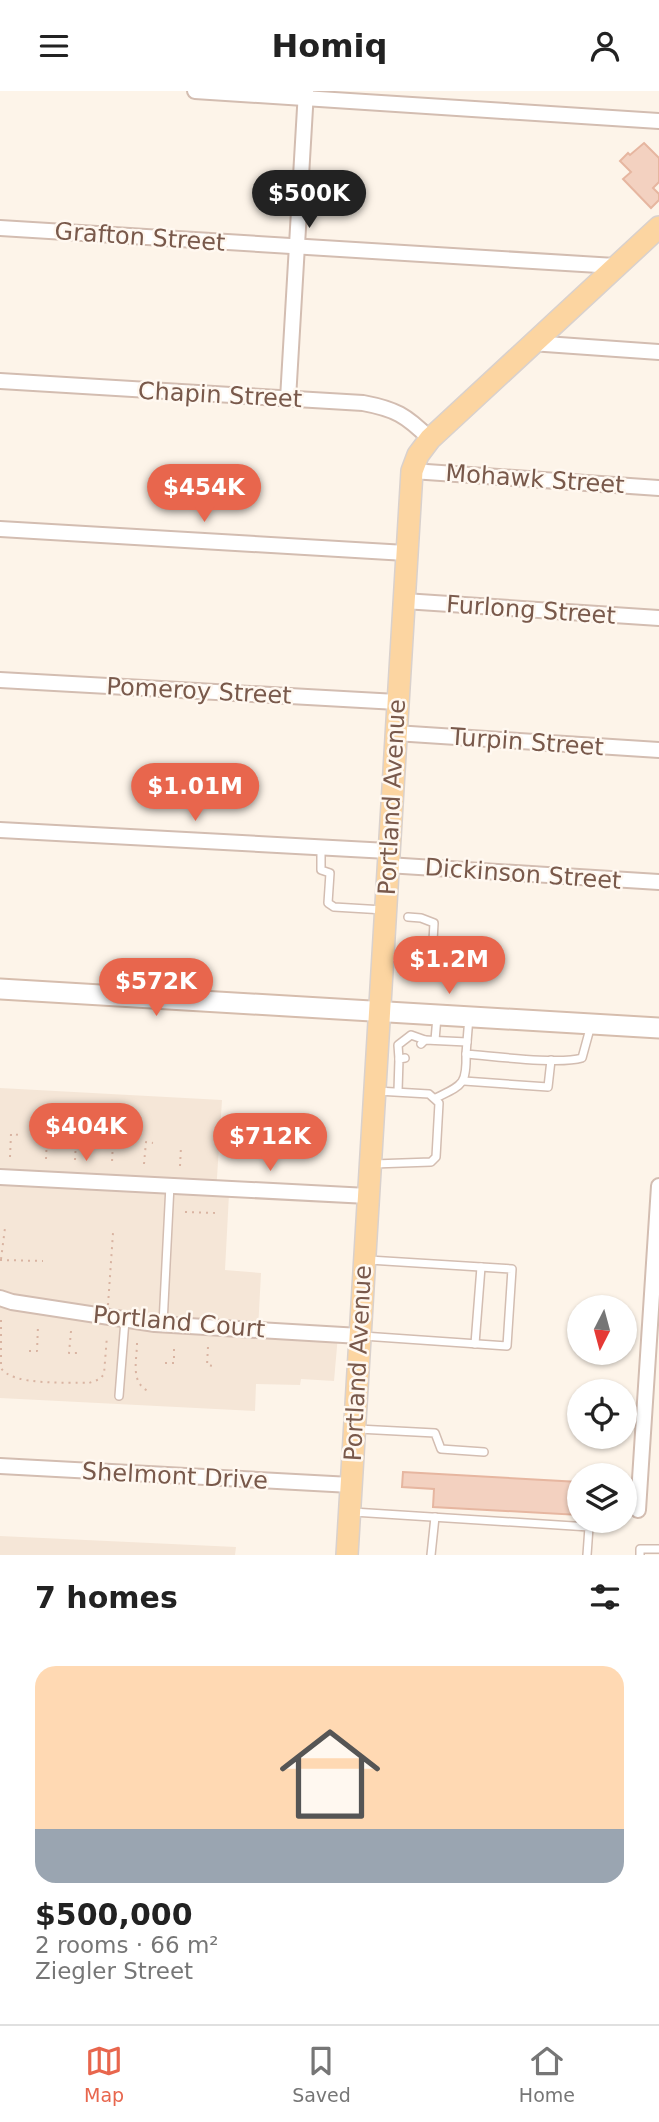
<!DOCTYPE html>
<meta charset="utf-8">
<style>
:root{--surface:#fff;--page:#f6f6f6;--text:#222;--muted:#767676;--line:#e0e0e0;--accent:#e8664d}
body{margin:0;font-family:"DejaVu Sans",sans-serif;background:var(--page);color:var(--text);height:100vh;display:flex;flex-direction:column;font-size:26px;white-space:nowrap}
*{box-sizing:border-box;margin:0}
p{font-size:23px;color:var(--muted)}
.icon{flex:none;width:38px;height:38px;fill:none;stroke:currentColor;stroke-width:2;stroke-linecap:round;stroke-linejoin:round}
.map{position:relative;height:1464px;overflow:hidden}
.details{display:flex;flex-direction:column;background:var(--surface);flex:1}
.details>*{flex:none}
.needle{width:46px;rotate:186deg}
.buttons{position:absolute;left:567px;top:1204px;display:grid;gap:14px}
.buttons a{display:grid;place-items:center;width:70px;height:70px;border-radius:50%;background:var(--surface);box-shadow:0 2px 5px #0004;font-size:35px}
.price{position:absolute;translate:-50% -60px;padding:0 16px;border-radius:24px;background:var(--accent);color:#fff;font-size:23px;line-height:46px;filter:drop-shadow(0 2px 4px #0008)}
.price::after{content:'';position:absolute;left:50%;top:42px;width:21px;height:16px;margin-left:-10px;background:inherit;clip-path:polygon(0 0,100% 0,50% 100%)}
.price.current{background:#222;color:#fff}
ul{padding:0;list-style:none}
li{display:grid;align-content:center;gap:14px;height:371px;padding:0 35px}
li span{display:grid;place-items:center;height:217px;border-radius:21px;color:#555}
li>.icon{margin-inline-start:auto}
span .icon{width:126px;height:126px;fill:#fffc;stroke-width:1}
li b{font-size:30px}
h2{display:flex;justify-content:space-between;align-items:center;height:84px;padding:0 35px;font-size:30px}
header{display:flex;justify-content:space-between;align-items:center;height:91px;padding:0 35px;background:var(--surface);font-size:32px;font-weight:700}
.menu{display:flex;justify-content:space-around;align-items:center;height:98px;border-top:2px solid var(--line);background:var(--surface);font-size:19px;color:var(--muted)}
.menu a{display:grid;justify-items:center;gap:4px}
.menu .current{color:var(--accent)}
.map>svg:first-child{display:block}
.residential{fill:#f5e6d7}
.building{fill:#f3d1c0;stroke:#e6b6a0;stroke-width:2}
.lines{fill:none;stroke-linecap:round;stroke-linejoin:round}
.lane-casing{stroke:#d3bdb1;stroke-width:10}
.street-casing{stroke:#d3bdb1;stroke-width:18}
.secondary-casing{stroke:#d6bdad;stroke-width:23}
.primary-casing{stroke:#d9d1cd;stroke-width:24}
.path{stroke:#d9b4a2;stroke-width:2;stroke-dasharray:2 5;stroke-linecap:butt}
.lane{stroke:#fff;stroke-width:7}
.street{stroke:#fff;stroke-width:14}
.secondary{stroke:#fff;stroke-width:19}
.primary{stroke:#fcd5a1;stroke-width:21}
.labels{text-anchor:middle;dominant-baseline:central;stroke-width:5;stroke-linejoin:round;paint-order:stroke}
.street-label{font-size:24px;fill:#79594b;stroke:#fff8f0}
</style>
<header><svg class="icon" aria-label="menu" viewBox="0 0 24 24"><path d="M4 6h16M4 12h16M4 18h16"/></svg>Homiq<svg class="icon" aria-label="person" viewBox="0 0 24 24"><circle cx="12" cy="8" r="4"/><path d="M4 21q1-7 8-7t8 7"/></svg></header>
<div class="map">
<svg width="659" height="1464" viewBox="0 0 659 1464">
<rect width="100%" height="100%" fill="#fdf4e9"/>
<g class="residential">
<polygon points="0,997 222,1009 216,1102 229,1103 225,1179 261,1182 258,1239 338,1244 334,1290 301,1288 300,1294 256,1293 255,1320 0,1307"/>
<polygon points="0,1445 236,1456 235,1464 0,1464"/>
</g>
<g class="building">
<polygon points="644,52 659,67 659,91 653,97 659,103 659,109 651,117 623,88 631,81 620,70 628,62 630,64"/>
<polygon points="403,1381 579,1391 579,1424 433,1416 434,1398 402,1396"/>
</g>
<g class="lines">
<defs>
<g id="lane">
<polyline points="321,757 321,779 330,782 328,812 334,816 384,819"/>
<polyline points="384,866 432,868 434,832 421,827 408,826"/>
<path d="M469,926l-3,37c27,2 93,11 116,4l9,-33"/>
<polyline points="435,949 437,926"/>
<polyline points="421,953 425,949 467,951"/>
<polyline points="399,968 398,954 411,944 425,949"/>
<polyline points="464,990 548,996 551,969"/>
<polyline points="398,1000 399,968 405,967"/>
<path d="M436,1007c26,-13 31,-13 30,-44"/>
<polyline points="374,1073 431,1071 436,1066 439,1012 429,1003 377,1000"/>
<polyline points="163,1233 170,1094"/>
<polyline points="363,1245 507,1255 512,1178 369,1169"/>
<polyline points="475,1253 481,1176"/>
<polyline points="119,1305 125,1229"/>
<polyline points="358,1338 435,1342 441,1358 484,1361"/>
<polyline points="353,1421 589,1436 587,1464"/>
<polyline points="431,1464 435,1426"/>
<polyline points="640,1464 640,1458 659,1458"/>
</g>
<g id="street">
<polyline points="195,0 659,30"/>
<polyline points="0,137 615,175"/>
<polyline points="531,252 659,261"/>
<path d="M0,290l363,22c32,6 43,12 67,36"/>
<polyline points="288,308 306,0"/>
<polyline points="412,380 659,397"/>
<polyline points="0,438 406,462"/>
<polyline points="404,510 659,527"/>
<polyline points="0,589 397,611"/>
<polyline points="395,642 659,659"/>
<polyline points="0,739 388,760"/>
<polyline points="387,774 659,791"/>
<polyline points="0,1086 368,1105"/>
<polyline points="0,1207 12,1211 155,1233 360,1245"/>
<polyline points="0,1375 351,1394"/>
<polyline points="638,1419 659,1095"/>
</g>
<polyline id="secondary" points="0,898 659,937"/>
<polyline id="primary" points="347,1464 412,380 418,364 430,348 659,136"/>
</defs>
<use href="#lane" class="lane-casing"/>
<use href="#street" class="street-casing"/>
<use href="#secondary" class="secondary-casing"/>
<use href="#primary" class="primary-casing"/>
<g class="path">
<polyline points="103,1049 113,1050 112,1071"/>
<polyline points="10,1066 11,1043 19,1044"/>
<polyline points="46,1068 47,1046"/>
<polyline points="75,1069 77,1032 79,1027 92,1019"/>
<polyline points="144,1073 146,1051 153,1052"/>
<polyline points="180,1075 181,1056"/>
<polyline points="185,1121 217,1122"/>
<polyline points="1,1168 5,1137"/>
<polyline points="0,1169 43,1170"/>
<polyline points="108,1214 113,1142"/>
<path d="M1,1229v48c11,18 67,14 88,15l11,-4 4,-5 3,-38"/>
<polyline points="71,1240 69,1262 77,1262"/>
<path d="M137,1252c0,17 -7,39 11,48"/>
<polyline points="208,1256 207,1274 214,1275"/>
<polyline points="29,1260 37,1260 38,1235"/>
<polyline points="165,1272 174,1272 174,1254"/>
</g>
<use href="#lane" class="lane"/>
<use href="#street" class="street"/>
<use href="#secondary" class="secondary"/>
<use href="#primary" class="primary"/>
</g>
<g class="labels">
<g class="street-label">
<text transform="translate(140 146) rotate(4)">Grafton Street</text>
<text transform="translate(220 304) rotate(3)">Chapin Street</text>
<text transform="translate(535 388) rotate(4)">Mohawk Street</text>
<text transform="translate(531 519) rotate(4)">Furlong Street</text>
<text transform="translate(199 600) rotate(3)">Pomeroy Street</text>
<text transform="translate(527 651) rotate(4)">Turpin Street</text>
<text transform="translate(392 706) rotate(-87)">Portland Avenue</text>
<text transform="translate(523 783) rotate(4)">Dickinson Street</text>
<text transform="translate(179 1231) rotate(5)">Portland Court</text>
<text transform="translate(358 1272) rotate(-87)">Portland Avenue</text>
<text transform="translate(175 1385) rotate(3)">Shelmont Drive</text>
</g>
</g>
</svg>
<div class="buttons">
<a><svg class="needle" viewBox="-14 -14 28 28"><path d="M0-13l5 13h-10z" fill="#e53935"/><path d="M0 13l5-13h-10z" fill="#767676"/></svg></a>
<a><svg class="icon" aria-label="locate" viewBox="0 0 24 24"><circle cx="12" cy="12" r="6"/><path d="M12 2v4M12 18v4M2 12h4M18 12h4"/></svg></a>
<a><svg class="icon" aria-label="layers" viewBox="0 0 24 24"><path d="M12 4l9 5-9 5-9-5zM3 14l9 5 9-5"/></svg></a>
</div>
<b class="price current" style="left:309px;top:139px">$500K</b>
<b class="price" style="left:204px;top:433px">$454K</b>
<b class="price" style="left:195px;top:732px">$1.01M</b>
<b class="price" style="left:449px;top:905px">$1.2M</b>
<b class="price" style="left:156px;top:927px">$572K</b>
<b class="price" style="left:86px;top:1072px">$404K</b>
<b class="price" style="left:270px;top:1082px">$712K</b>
</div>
<section class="details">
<h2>7 homes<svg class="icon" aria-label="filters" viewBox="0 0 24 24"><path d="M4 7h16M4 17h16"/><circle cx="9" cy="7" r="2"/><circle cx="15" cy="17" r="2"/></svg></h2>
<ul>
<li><span style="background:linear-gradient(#ffd9b3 75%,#9aa5b1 0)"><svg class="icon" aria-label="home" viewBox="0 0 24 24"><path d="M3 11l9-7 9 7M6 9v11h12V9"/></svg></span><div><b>$500,000</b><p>2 rooms · 66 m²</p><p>Ziegler Street</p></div></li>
</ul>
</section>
<nav class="menu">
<a class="current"><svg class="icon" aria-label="map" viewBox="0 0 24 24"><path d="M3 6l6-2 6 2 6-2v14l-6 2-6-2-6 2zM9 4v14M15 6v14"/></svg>Map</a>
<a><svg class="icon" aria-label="saved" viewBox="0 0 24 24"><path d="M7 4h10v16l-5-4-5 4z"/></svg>Saved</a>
<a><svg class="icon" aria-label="home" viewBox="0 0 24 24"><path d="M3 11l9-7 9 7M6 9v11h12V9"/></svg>Home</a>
</nav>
